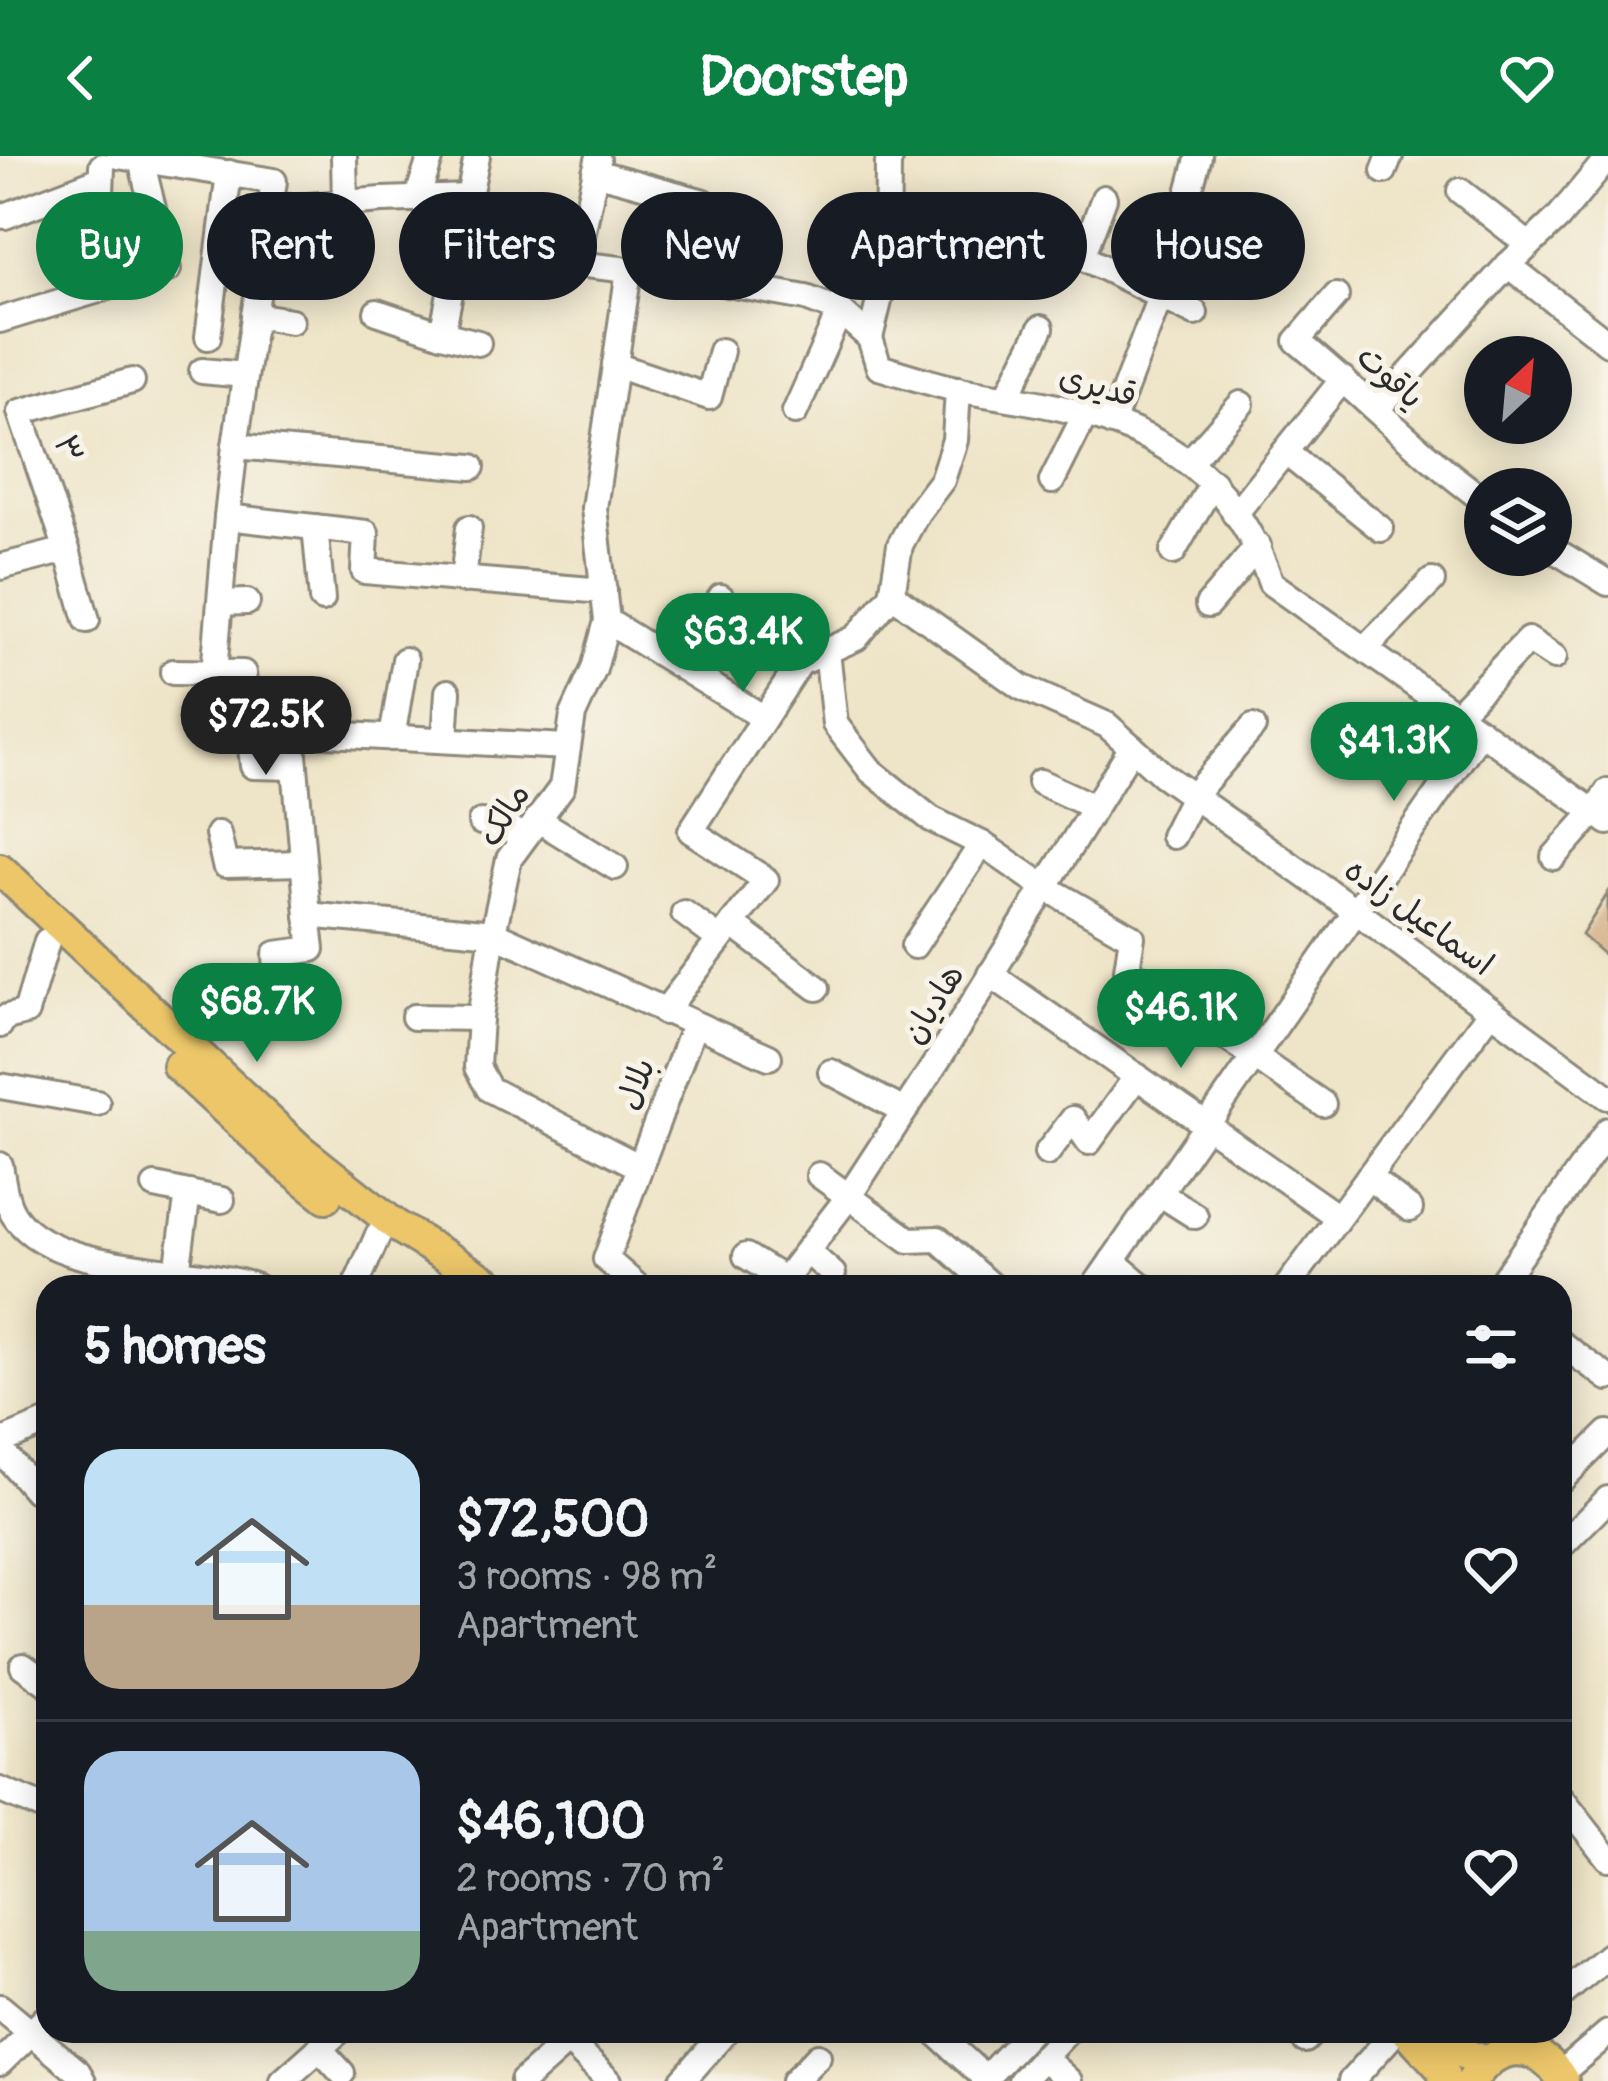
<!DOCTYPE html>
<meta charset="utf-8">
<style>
:root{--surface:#171b24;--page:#242831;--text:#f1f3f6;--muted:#9ea1a6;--line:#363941;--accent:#0b8043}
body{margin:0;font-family:Pangolin,"Playpen Sans Arabic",sans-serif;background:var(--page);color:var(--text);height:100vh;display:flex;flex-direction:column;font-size:45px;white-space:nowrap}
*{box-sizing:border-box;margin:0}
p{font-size:39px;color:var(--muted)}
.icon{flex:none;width:66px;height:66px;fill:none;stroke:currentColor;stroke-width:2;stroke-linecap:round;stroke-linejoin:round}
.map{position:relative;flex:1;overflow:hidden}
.side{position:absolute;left:36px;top:1119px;width:1536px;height:768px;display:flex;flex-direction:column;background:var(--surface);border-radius:36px;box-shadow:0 6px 30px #0003}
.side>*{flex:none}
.banner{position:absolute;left:36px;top:36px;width:1536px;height:108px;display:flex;gap:24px}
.needle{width:78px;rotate:26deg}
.controls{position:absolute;left:1464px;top:180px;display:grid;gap:24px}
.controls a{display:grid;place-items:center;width:108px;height:108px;border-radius:50%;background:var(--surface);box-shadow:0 6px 30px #0003;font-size:60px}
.price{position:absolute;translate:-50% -102px;padding:0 27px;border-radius:42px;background:var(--accent);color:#fff;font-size:39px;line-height:78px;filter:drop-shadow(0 3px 6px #0008)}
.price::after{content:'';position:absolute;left:50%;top:72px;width:36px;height:27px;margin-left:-18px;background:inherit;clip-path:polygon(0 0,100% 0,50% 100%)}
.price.on{background:#222;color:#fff}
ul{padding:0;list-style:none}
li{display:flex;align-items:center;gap:36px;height:300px;padding:0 48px}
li+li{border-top:3px solid var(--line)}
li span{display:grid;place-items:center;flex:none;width:336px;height:240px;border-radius:36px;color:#555}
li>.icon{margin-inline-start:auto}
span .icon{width:144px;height:144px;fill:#fffc;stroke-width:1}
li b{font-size:51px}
h2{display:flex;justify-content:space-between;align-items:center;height:144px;padding:0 48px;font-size:51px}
.chip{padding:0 42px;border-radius:54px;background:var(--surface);box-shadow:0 6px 30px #0003;font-size:42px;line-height:108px}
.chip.on{background:var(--accent);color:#fff}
header{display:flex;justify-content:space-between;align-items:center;height:156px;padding:0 48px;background:var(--accent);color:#fff;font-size:54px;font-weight:800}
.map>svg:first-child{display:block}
.building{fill:#d9b994}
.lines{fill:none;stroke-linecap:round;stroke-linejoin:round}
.minor-casing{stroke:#8c8879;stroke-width:30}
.major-casing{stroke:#8c8879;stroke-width:36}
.minor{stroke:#fff;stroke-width:24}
.major{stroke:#ecc669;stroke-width:30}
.labels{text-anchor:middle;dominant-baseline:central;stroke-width:10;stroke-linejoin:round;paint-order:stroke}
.street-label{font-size:33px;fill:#2b2b2b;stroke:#f7f3e8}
</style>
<header><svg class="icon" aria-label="back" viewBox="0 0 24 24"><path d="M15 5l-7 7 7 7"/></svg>Doorstep<svg class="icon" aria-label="heart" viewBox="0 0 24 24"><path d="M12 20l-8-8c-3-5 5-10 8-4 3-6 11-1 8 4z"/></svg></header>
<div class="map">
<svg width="1608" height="1925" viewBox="0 0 1608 1925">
<rect width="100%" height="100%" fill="#f7f3e8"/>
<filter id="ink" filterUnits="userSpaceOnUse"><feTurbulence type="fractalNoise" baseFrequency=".00833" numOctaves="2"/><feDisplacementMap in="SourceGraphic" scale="24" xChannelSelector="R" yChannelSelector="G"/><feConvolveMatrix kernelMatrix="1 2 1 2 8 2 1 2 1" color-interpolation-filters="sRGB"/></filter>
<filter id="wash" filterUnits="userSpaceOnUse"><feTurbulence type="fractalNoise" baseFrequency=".004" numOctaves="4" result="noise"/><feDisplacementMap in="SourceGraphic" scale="48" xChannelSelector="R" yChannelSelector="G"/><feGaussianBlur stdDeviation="2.7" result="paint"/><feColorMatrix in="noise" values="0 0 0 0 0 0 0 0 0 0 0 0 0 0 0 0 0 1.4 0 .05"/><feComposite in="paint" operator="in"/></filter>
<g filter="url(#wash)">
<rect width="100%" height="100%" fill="#eee4c7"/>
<g id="blocks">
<polygon class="building" points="1608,737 1608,802 1582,779"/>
</g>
</g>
<g filter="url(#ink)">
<use href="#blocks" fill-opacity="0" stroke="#8c8879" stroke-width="3"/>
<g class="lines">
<defs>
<g id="minor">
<polyline points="118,0 274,25 235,290 227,361"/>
<polyline points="344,0 345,47"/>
<polyline points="477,0 442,178 478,187"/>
<polyline points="1384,15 1390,0"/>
<polyline points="595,16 704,46"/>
<polyline points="1460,35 1529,89"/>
<polyline points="1104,42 1082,101 1195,157"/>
<polyline points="417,43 431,0"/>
<polyline points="270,53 382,44 469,41"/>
<polyline points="5,60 101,23"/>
<polyline points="100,67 102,10"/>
<polyline points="888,77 979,102"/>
<path d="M460,95l223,25 123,22 34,13 30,27 9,29c27,8 54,17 81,23 34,6 68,10 101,18 105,23 174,72 210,175l337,239"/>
<polyline points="576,107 598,4"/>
<polyline points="1508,109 1608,187"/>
<polyline points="629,114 594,352 607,465 594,513 573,559 562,631 509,703 493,777 480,862 477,911 489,933 640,1011 606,1103 638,1131"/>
<path d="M1336,140l-39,45c64,52 121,112 188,160"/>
<polyline points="377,156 442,178"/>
<polyline points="254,159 291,165"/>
<polyline points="0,164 168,113 141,4"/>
<polyline points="208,181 229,17"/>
<polyline points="870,182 887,113 888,7 891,0"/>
<polyline points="615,209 709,241 721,195"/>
<polyline points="202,215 245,219"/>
<polyline points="1007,241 1041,172"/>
<polyline points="1377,253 1508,109 1558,62 1608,2"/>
<polyline points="795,256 840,155"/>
<polyline points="1112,267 1161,138 1199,0"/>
<polyline points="235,290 472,311"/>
<polyline points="1285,296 1381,373"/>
<polyline points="1189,306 1241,248"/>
<polyline points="1052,325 1085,259"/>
<polyline points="1235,358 1343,223"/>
<polyline points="315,371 322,443"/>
<polyline points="1551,392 1608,427"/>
<polyline points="1173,396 1213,326"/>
<polyline points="0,411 67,394"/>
<polyline points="463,424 469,372"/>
<polyline points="892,439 1021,531 1107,569 1163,619 1356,755 1608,941"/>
<polyline points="220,447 247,446"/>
<polyline points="1208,449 1258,390"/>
<polyline points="87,464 67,394 20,256 132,225"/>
<polyline points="607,465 764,562"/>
<polyline points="1365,493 1432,425"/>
<polyline points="827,495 835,568 871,615 931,663 982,688 1043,730 1132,781 1127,813 1323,948"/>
<polyline points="678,508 721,441"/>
<polyline points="173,516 243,517 253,610 295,611"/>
<polyline points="214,517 227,361 366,377 364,415 604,435"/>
<polyline points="1457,558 1528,484 1554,501"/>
<polyline points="392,582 405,504"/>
<polyline points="445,584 448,536"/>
<polyline points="566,591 292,576 308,759 493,777 769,901"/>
<polyline points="1040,626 1094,651"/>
<polyline points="537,663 615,711"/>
<polyline points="481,666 526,679"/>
<polyline points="218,678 225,709 303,707"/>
<polyline points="1173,680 1193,640 1253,571"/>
<polyline points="1554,701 1594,656 1608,635"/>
<polyline points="684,757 719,783"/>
<polyline points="732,768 817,832"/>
<polyline points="914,790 982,688"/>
<polyline points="990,818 1338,1061"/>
<polyline points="278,841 276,798 312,793 308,759"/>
<polyline points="664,856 766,724 691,675 800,507 856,482 892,439 900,389 917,357 942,324 955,284 958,233"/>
<polyline points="414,861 480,862"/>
<polyline points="0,869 3,862 26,856 47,785"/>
<polyline points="831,916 904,955"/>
<polyline points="0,930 97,947"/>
<polyline points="1047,997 1073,963 1089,986 1137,920"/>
<path d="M0,1009c3,17 5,39 16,53 43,58 177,46 241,69"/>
<polyline points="640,1011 694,869"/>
<polyline points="819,1019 909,1084 938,1083 992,1131"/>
<polyline points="1368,1021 1410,1053"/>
<polyline points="155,1030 222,1044"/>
<polyline points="1159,1037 1195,1060"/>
<polyline points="807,1095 833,1118"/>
<polyline points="746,1100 785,1124"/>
<polyline points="1112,1105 1143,1131"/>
<polyline points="177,1116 188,1037"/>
<polyline points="355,1131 378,1079"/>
<polyline points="779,1131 849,1040 939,902 1132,591"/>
<polyline points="1094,1131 1481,575"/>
<polyline points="1287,1131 1491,855"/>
<polyline points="1498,1131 1608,974"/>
<polyline points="1560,1187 1608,1222"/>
<polyline points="0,1286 48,1266"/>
<polyline points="0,1293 35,1334"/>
<polyline points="1560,1325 1608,1277"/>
<polyline points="1560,1391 1608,1343"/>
<polyline points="23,1510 48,1528"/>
<polyline points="0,1634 48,1654"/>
<polyline points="1560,1641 1608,1702"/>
<polyline points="1560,1840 1608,1800"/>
<polyline points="0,1851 78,1916 83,1925"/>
<polyline points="558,1875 609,1925"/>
<polyline points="934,1875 985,1922"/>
<polyline points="1297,1875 1305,1884 1314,1875"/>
<polyline points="319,1892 342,1917"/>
<polyline points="1043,1901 1069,1925"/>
<polyline points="0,1907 48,1860"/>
<polyline points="1560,1918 1608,1877"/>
<polyline points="283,1925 339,1875"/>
<polyline points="523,1925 568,1885"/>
<polyline points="682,1925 726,1875"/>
<polyline points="794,1925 818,1900"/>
<polyline points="983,1925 1030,1875"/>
<polyline points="1021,1925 1068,1875"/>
<polyline points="1351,1925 1396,1875"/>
</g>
<g id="major">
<polyline points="0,713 298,992 395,1069 495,1131"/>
<polyline points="178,910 286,1009 326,1041"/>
<polyline points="1407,1875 1442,1913 1445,1925"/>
<polyline points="1437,1875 1457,1895 1487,1906"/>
<path d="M1472,1925c25,-41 67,-41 91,0"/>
</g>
</defs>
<use href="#minor" class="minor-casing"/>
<use href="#major" class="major-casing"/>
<use href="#minor" class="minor"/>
<use href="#major" class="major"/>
</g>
</g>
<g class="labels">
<g class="street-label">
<text transform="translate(1390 221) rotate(42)">یاقوت</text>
<text transform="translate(1098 230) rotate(16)">قدیری</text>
<text transform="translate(68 293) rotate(71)">۳</text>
<text transform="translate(504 659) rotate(-58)">مالک</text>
<text transform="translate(1419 761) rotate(36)">اسماعیل زاده</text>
<text transform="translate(933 848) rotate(-58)">هادیان</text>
<text transform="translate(636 928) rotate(-69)">بلال</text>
</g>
</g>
</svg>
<div class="controls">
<a><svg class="needle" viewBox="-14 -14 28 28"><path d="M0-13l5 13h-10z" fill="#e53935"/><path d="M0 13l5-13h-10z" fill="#9ea1a6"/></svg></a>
<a><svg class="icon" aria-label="layers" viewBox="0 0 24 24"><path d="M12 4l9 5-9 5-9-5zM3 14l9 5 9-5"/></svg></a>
</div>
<b class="price" style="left:743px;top:539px">$63.4K</b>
<b class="price on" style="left:266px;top:622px">$72.5K</b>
<b class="price" style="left:1394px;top:648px">$41.3K</b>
<b class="price" style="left:257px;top:909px">$68.7K</b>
<b class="price" style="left:1181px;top:915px">$46.1K</b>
<div class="banner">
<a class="chip on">Buy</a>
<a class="chip">Rent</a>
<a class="chip">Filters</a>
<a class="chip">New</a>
<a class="chip">Apartment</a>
<a class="chip">House</a>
</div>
<section class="side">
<h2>5 homes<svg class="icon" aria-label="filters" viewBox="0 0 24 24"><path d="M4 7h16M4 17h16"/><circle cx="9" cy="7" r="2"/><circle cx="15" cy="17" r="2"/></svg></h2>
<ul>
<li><span style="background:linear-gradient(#bfe0f5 65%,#b9a48a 0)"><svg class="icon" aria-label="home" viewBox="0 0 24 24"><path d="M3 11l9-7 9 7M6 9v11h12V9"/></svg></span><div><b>$72,500</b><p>3 rooms · 98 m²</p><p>Apartment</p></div><svg class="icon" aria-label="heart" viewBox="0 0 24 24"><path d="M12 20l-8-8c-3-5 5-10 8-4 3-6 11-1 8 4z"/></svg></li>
<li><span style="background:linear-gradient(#a9c7e8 75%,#7fa58c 0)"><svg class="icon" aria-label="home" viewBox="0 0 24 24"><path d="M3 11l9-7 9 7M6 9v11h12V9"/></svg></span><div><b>$46,100</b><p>2 rooms · 70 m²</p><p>Apartment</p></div><svg class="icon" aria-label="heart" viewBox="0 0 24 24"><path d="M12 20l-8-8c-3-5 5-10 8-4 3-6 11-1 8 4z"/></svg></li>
</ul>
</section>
</div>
